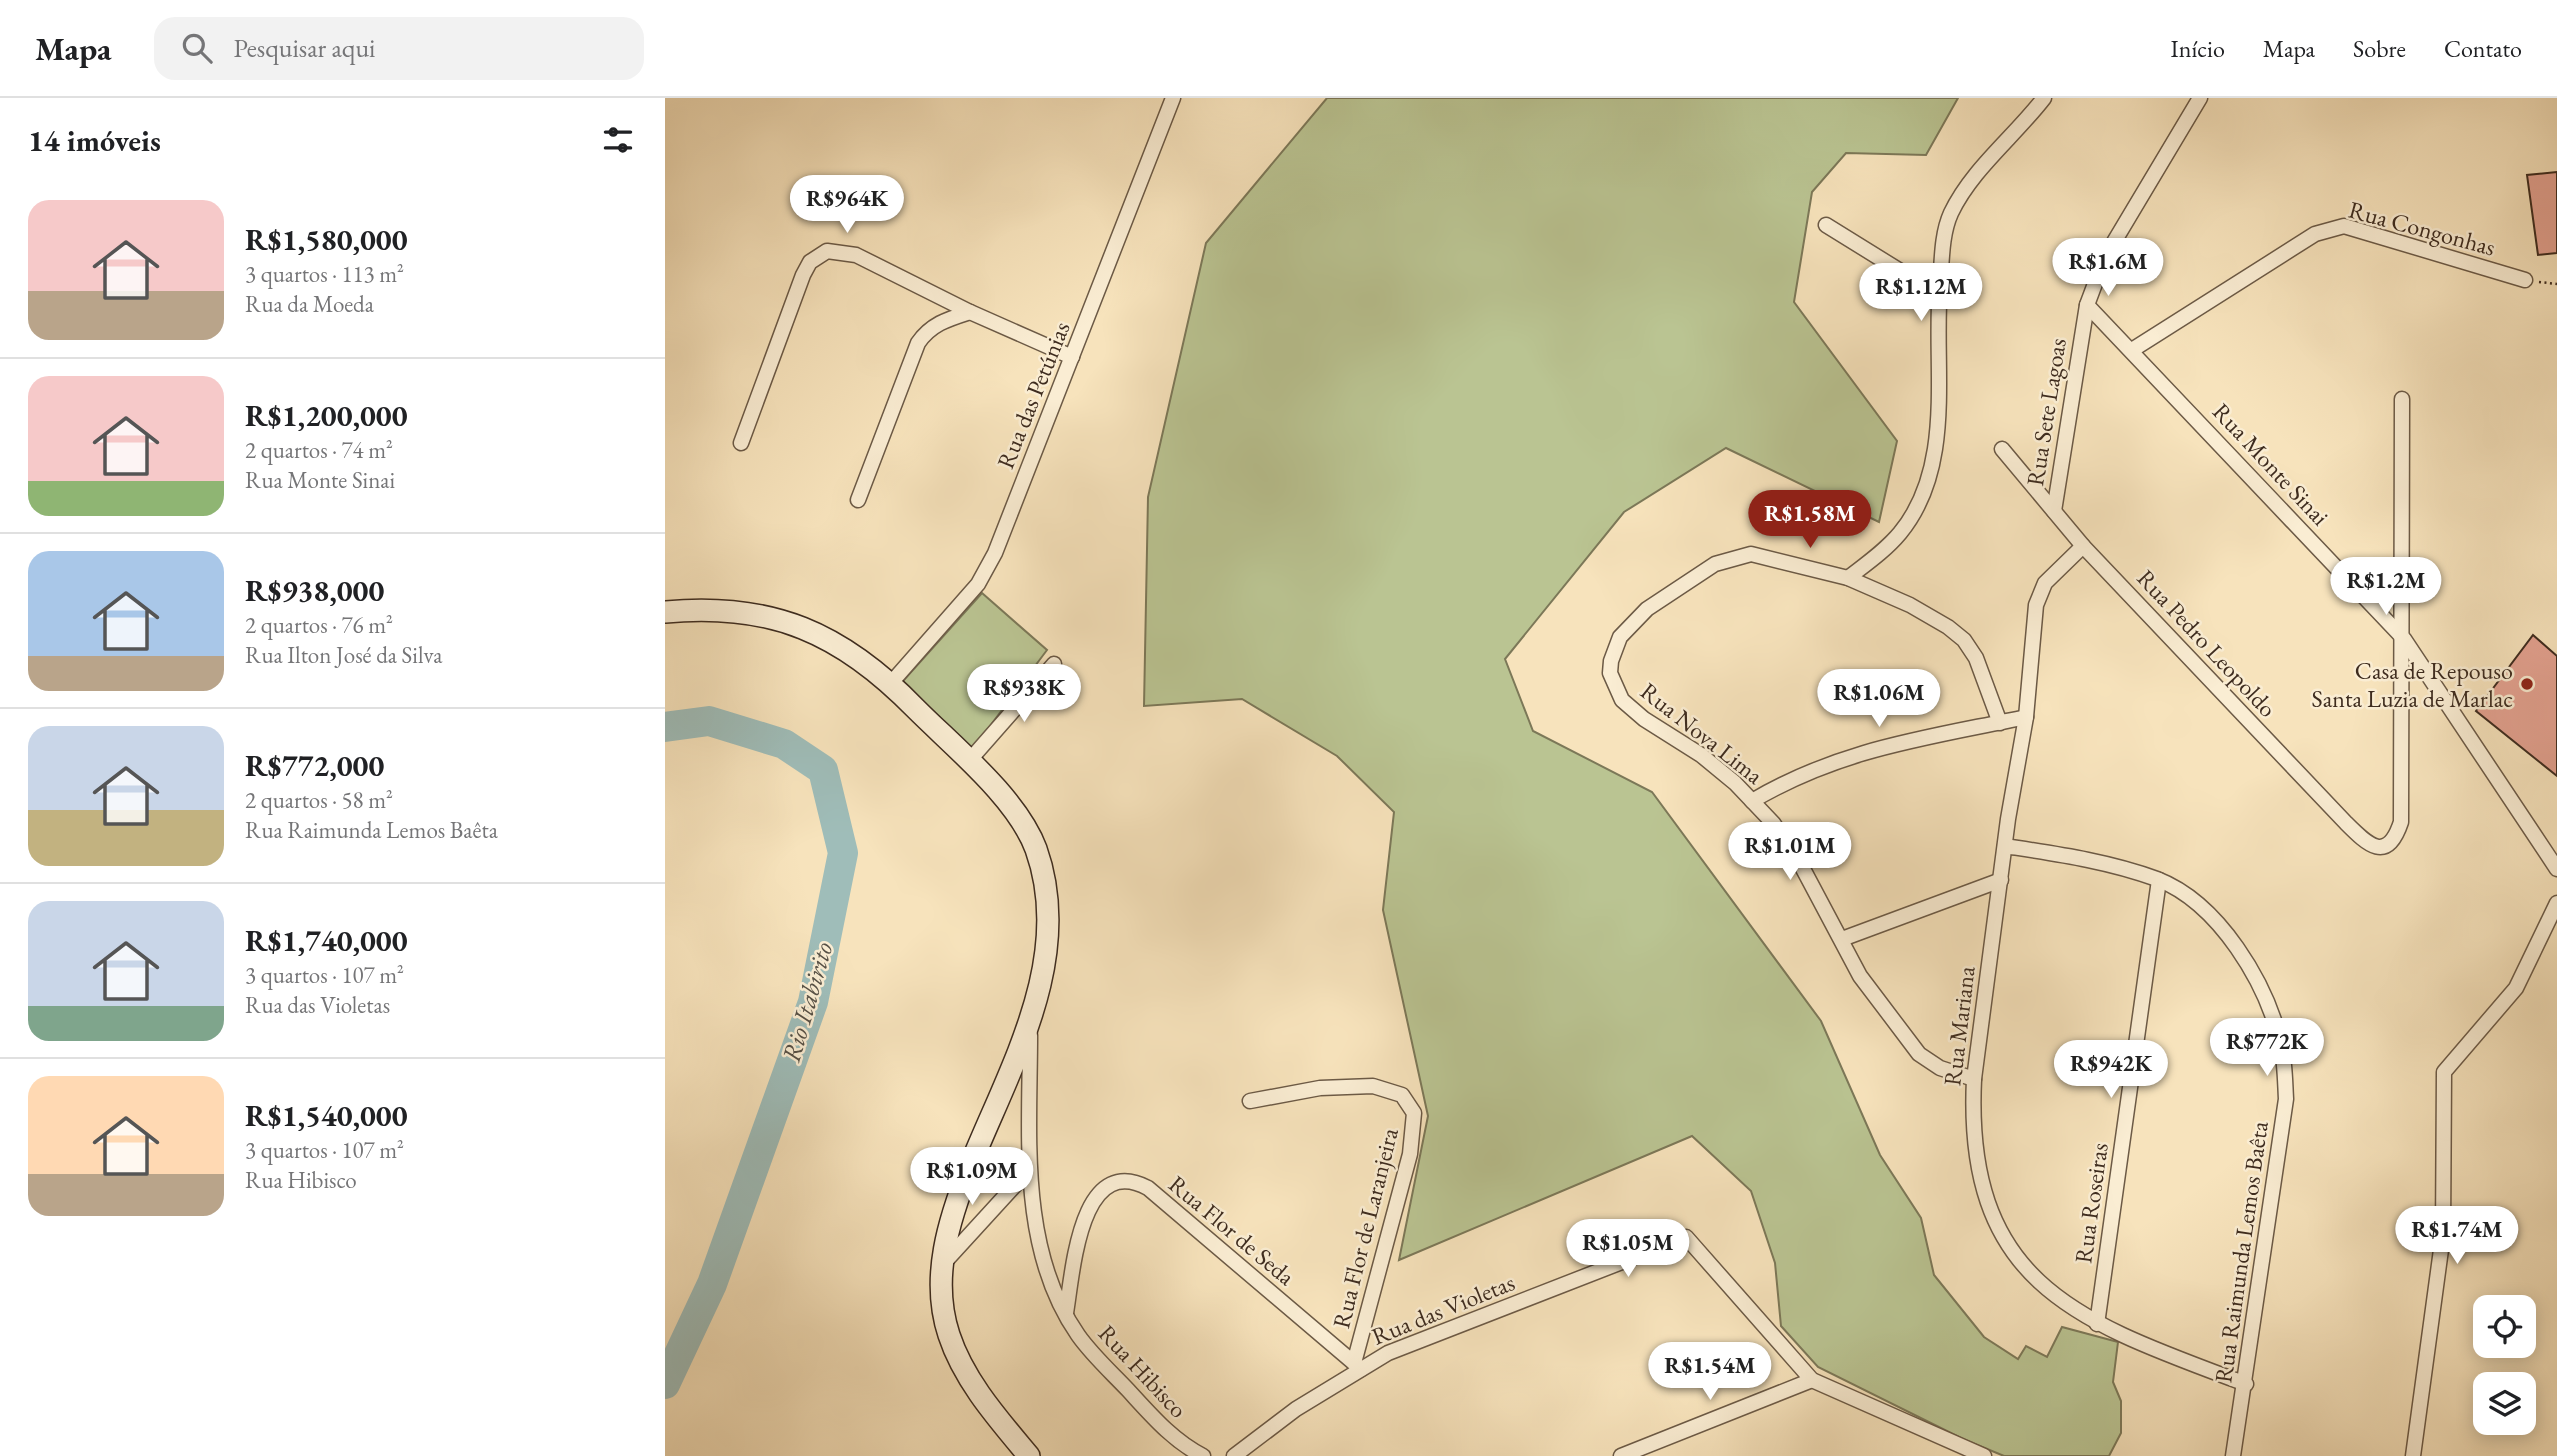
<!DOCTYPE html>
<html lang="pt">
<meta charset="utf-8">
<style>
:root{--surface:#fff;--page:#f2f2f2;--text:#202124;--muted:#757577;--line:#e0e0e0;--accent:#8f2418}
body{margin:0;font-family:"EB Garamond",serif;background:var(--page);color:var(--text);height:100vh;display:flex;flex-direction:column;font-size:26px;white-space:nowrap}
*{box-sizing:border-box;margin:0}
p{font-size:23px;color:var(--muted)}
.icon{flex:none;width:38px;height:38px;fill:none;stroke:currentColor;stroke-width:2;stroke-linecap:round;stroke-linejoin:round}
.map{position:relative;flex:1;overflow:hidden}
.drawer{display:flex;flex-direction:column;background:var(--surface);width:665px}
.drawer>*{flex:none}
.controls{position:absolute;left:1808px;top:1197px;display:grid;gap:14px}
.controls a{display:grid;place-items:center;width:63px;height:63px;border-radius:14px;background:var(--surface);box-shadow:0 4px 18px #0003;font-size:35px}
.price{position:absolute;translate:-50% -60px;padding:0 16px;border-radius:24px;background:#fff;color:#222;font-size:23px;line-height:46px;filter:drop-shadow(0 2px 4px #0008)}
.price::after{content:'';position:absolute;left:50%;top:42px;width:21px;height:16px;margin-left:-10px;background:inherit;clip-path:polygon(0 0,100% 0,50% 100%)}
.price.on{background:var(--accent);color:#fff}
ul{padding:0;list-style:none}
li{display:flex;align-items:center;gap:21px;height:175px;padding:0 28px}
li+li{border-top:2px solid var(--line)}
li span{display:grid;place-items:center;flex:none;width:196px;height:140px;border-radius:21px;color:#555}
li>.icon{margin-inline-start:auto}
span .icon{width:84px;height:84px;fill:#fffc;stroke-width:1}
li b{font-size:30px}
h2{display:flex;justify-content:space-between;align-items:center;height:84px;padding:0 28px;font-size:30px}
header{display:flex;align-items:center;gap:42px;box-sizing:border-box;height:98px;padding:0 35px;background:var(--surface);border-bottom:2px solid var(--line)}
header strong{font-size:33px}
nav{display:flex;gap:38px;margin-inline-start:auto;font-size:24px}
.search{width:490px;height:63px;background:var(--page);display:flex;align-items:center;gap:18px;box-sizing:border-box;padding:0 24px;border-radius:21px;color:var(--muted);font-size:26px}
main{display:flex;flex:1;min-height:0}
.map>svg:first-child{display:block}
.green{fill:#bac492;stroke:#7c7858;stroke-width:2}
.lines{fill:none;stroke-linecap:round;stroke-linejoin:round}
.river{stroke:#9fbdb9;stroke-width:30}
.building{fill:#e4a291;stroke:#3e2c1f;stroke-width:2}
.street-casing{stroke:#6c5a46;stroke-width:17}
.secondary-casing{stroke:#3e2c1f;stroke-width:24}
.path{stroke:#3e2c1f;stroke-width:2.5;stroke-dasharray:2 3.5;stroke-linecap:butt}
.street{stroke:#faedd3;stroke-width:14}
.secondary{stroke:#faedd3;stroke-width:21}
.poi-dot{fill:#8f2418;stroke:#faedd3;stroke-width:2.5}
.labels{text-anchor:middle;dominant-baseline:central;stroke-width:5;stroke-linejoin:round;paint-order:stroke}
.street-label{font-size:24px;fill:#3e2c1f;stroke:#faedd3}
.poi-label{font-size:24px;fill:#3e2c1f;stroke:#faedd3;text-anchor:end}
.water-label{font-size:26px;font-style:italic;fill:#565046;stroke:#faedd3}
</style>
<header>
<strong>Mapa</strong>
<div class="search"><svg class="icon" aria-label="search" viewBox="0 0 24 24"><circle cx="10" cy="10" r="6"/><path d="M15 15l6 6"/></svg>Pesquisar aqui</div>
<nav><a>Início</a><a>Mapa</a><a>Sobre</a><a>Contato</a></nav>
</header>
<main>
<section class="drawer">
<h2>14 imóveis<svg class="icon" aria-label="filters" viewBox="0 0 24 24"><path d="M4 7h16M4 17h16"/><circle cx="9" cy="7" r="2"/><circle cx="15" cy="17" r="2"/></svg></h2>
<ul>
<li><span style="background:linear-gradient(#f6c9c9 65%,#b9a48a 0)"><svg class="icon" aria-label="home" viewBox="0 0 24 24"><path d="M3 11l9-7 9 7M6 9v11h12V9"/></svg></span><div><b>R$1,580,000</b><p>3 quartos · 113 m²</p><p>Rua da Moeda</p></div></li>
<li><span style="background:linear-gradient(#f6c9c9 75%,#8fb573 0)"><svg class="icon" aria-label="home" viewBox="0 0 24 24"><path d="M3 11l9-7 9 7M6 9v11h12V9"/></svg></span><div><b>R$1,200,000</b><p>2 quartos · 74 m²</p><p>Rua Monte Sinai</p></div></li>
<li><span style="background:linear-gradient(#a9c7e8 75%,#b9a48a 0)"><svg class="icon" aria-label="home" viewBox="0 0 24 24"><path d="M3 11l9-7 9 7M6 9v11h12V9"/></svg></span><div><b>R$938,000</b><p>2 quartos · 76 m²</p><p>Rua Ilton José da Silva</p></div></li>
<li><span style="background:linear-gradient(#c9d6e8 60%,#c2b280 0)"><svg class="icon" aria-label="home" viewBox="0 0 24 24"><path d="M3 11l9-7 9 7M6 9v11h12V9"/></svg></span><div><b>R$772,000</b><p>2 quartos · 58 m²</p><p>Rua Raimunda Lemos Baêta</p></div></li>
<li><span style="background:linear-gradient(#c9d6e8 75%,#7fa58c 0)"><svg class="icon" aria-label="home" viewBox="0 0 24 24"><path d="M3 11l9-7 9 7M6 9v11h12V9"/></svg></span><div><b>R$1,740,000</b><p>3 quartos · 107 m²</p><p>Rua das Violetas</p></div></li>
<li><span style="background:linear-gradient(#ffd9b3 70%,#b9a48a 0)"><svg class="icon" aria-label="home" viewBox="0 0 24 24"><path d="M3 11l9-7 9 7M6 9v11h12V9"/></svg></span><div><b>R$1,540,000</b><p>3 quartos · 107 m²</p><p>Rua Hibisco</p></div></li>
</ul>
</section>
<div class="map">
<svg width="1892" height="1358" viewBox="0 0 1892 1358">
<rect width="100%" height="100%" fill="#f7e3bc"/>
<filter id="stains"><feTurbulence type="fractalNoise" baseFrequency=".00286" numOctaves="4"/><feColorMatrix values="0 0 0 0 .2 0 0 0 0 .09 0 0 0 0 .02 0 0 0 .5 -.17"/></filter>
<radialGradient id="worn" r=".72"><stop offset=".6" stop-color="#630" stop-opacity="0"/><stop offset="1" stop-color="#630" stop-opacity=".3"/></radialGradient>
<g class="green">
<polygon points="662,0 1293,0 1261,57 1181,55 1147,94 1129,204 1232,343 1214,424 1061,350 959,414 840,561 868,633 987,694 1156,923 1215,1057 1256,1120 1269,1177 1319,1239 1353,1261 1361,1248 1382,1259 1397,1229 1453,1244 1448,1284 1456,1303 1456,1335 1444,1358 1339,1358 1298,1341 1153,1269 1116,1228 1110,1165 1086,1093 1027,1038 734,1162 763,1018 718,812 729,714 672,658 577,601 479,608 483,399 541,145"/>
<polygon points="317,495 382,552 307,652 238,583"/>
</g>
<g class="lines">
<polyline class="river" points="0,629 44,623 119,646 158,672 178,755 148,904 47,1186 0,1286"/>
</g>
<g class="building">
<polygon points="1892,74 1892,155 1873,157 1862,77"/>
<polygon points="1868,537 1892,558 1892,678 1811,613"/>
</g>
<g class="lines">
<defs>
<g id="street">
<polyline points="1161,127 1274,197"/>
<polyline points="1422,207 1739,541 1892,771"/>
<polyline points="1467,252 1650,136 1679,128 1860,182"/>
<polyline points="76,345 138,177 145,164 162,153 191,157 305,214 407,259"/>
<path d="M1337,351l81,97 263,277c22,22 41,41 55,-1l1,-423"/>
<path d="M193,402l60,-157c13,-19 30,-24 52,-31"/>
<polyline points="1389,413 1422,207 1440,159 1535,0"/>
<path d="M1418,448l-38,37 -9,22 -10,112 -18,102 -34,260c-10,207 106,243 272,305"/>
<path d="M1183,480c18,-14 37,-27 52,-45 56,-68 33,-167 40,-247 2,-23 1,-51 11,-73 21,-44 63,-76 93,-115"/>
<polyline points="226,585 313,486 330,455 508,0"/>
<polyline points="303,664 389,566"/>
<path d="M1087,703c90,-53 175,-63 274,-84"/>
<path d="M1340,748c52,8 103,15 152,33 62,24 110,104 124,166 4,17 4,36 5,54l-53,357"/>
<polyline points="1177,841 1336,782"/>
<path d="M365,937c0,99 -12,214 48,300 14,20 33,37 50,55 23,25 45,51 75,66"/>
<polyline points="1309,981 1275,970 1254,956 1195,878 1136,767 1108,725 1070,685 1036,657 979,621 957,602 945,575 946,563 955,539 982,511 1050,466 1086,456 1183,480 1245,507 1283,529 1299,542 1311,560 1335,625"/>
<polyline points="585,1003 655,990 708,988 737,997 749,1015 745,1056 689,1265"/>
<polyline points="277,1167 363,1073"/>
<path d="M401,1215c7,-42 14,-161 82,-125l213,181"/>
<polyline points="1432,1226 1494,782"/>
<polyline points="569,1358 631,1311 723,1255 1021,1139 1147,1282 1319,1358"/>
<polyline points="956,1358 1147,1282"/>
<polyline points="1748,1358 1778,1137 1779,974 1851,890 1892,805"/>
</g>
<path id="secondary" d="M0,514c107,-10 177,21 251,97 39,39 101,89 120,140 39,109 -26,218 -66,317 -21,53 -40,112 -21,169 15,46 50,85 80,121"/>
</defs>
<use href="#street" class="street-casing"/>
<use href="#secondary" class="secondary-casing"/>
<polyline class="path" points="1874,184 1892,186"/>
<use href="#street" class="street"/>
<use href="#secondary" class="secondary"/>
</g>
<circle class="poi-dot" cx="1862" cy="586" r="7"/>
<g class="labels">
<g class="street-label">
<text transform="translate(1757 130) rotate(15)">Rua Congonhas</text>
<text transform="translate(368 297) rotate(-68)">Rua das Petúnias</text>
<text transform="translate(1381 314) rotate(-81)">Rua Sete Lagoas</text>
<text transform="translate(1606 366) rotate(47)">Rua Monte Sinai</text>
<text transform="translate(1542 545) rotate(47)">Rua Pedro Leopoldo</text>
<text transform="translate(1037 635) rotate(38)">Rua Nova Lima</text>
<text transform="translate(1294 928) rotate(-83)">Rua Mariana</text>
<text transform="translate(1426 1105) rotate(-82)">Rua Roseiras</text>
<text transform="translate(700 1130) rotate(-76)">Rua Flor de Laranjeira</text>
<text transform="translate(567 1132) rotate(40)">Rua Flor de Seda</text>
<text transform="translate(1576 1154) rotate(-82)">Rua Raimunda Lemos Baêta</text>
<text transform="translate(778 1211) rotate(-22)">Rua das Violetas</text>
<text transform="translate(478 1273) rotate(47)">Rua Hibisco</text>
</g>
<g class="poi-label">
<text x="1848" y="572">Casa de Repouso<tspan x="1848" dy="28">Santa Luzia de Marlac</tspan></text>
</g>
<g class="water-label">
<text transform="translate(142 904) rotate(-74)">Rio Itabirito</text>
</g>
</g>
<rect width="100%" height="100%" filter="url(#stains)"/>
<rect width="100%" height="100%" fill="url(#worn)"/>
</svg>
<div class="controls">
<a><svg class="icon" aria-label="locate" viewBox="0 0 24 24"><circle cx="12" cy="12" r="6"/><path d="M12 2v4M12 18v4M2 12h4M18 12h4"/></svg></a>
<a><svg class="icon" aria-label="layers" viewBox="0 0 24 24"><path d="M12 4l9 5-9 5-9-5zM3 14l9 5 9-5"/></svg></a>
</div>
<b class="price" style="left:182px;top:137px">R$964K</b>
<b class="price" style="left:1443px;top:200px">R$1.6M</b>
<b class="price" style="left:1256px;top:225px">R$1.12M</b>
<b class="price on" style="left:1145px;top:452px">R$1.58M</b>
<b class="price" style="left:1721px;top:519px">R$1.2M</b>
<b class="price" style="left:359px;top:626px">R$938K</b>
<b class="price" style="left:1214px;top:631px">R$1.06M</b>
<b class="price" style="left:1125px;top:784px">R$1.01M</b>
<b class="price" style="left:1602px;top:980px">R$772K</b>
<b class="price" style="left:1446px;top:1002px">R$942K</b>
<b class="price" style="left:307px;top:1109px">R$1.09M</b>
<b class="price" style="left:1792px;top:1168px">R$1.74M</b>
<b class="price" style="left:963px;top:1181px">R$1.05M</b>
<b class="price" style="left:1045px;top:1304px">R$1.54M</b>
</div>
</main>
